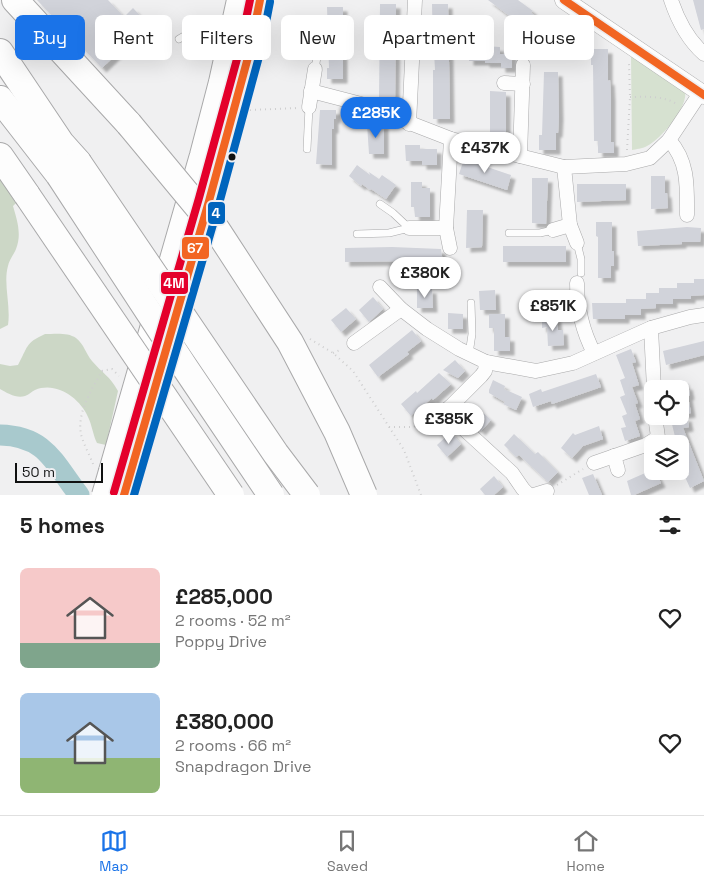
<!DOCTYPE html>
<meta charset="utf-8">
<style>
:root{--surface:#fff;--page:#f6f6f6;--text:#222;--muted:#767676;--line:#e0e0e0;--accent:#1a73e8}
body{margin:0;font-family:"Space Grotesk",sans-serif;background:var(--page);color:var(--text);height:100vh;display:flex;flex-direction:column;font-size:19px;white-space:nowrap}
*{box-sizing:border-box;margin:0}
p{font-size:16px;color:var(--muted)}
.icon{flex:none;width:28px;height:28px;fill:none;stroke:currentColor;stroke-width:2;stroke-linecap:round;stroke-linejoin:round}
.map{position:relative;height:495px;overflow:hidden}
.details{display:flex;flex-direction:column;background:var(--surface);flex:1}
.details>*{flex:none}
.top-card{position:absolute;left:15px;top:15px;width:675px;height:45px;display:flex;gap:10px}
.fabs{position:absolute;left:644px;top:380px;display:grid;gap:10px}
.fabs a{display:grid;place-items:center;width:45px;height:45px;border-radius:8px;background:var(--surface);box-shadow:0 5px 20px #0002;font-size:25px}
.scale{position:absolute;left:15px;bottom:12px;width:88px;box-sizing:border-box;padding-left:5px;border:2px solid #101111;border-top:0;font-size:14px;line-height:18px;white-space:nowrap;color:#101111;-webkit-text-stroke:4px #efeff2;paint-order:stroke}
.price{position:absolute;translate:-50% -42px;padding:0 11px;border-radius:18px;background:#fff;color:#222;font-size:16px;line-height:32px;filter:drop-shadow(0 1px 2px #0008)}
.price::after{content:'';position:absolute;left:50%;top:30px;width:15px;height:11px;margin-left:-8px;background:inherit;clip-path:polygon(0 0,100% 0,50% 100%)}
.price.selected{background:var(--accent);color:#fff}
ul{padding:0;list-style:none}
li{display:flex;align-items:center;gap:15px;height:125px;padding:0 20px}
li span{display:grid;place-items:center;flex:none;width:140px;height:100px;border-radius:8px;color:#555}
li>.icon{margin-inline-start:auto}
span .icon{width:60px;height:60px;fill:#fffc;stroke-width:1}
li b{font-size:21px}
h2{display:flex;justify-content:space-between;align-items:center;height:60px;padding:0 20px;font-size:21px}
.pill{padding:0 18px;border-radius:8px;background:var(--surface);box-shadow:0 5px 20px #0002;font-size:18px;line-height:45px}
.pill.selected{background:var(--accent);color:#fff}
.tab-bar{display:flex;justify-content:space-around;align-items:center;height:70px;border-top:1px solid var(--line);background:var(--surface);font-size:14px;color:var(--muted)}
.tab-bar a{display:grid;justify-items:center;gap:2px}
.tab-bar .selected{color:var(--accent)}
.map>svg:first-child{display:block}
.green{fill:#d6e1d0}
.forest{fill:#ccd7c6}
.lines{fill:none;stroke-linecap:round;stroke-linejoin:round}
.river{stroke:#a8c9cd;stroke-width:21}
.building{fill:#d1d3da;filter:url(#shadow)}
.service-casing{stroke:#a9a9aa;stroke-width:8}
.minor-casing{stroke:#a9a9aa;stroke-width:15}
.tertiary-casing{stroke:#a9a9aa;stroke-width:19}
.primary-casing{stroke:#a9a9aa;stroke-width:24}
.motorway-casing{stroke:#a9a9aa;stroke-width:28}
.path{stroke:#cececf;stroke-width:2;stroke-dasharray:1 4;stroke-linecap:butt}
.service{stroke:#fdfdfd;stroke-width:7}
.minor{stroke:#fdfdfd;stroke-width:14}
.tertiary{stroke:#fdfdfd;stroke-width:18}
.primary{stroke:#fdfdfd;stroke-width:22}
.motorway{stroke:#fdfdfd;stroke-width:26}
.primary-bridge-casing{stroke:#a9a9aa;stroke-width:24;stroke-linecap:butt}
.motorway-bridge-casing{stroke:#a9a9aa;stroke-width:28;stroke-linecap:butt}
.primary-bridge{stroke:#fdfdfd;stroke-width:22}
.motorway-bridge{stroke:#fdfdfd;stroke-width:26}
.bus-1-casing{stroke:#efeff2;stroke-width:11}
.bus-2-casing{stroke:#efeff2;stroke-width:11}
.bus-3-casing{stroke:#efeff2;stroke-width:11}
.bus-1{stroke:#f26522;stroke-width:8}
.bus-2{stroke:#0065bd;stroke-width:8}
.bus-3{stroke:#e4002b;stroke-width:8}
.bus-dot{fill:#101111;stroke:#efeff2;stroke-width:2}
.line-badge{stroke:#efeff2;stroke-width:2}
.badge-label{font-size:14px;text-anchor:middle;font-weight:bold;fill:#fff}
</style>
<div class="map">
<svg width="704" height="495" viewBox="0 0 704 495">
<defs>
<filter id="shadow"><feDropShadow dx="4.5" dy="4.5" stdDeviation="1" flood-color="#0004"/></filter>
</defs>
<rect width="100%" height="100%" fill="#f0f0f1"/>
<path class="green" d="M631,55l54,35c4,17 -24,49 -38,56 -5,3 -11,3 -15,4z"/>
<g class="forest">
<path d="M0,175l18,26 -5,5c4,14 9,28 3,43 -2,5 -7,11 -8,17 -5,17 3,40 0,59l-8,4z"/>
<path d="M45,334c9,0 23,-2 31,4 8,6 10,16 16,23 10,12 18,15 26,30l-12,54 -9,-2c-4,-8 -5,-18 -9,-26 -8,-19 -32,-36 -53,-27 -3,1 -6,5 -10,6 -8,3 -18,-3 -25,-7v-25l10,2 8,-1c10,-18 7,-22 27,-31z"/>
</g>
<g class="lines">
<path class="river" d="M0,435c46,1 54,28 79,60"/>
</g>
<g class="building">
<polygon points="37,0 108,0 124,17 133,8 148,24 102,68"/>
<polygon points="488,0 518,0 533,11 531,13 566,35 556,50"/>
<polygon points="693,0 704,0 704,29 701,30"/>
<polygon points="380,4 396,4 395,99 379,99"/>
<polygon points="432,4 448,4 450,119 433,119 433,70 435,70 434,52 433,52"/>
<polygon points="327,7 343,7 343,79 327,79 327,68 329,68"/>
<polygon points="469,45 500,47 500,54 512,54 512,68 501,68 501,63 485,63 485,61 469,61"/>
<polygon points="591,49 608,49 608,81 610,80 611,97 611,142 614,142 614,153 598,153 598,141 594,141 593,65 591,65"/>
<polygon points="544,72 558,72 559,116 558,133 556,133 556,150 539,150 539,135 542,135"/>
<polygon points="490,91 506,92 506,138 490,138"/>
<polygon points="320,110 336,110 336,119 334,119 334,129 332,129 332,165 316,164"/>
<polygon points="367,124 384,124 384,154 369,154"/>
<polygon points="405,145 420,145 420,149 437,149 437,165 422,165 422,161 406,161"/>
<polygon points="464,159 511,175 507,190 459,174"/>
<polygon points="357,165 370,175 369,172 379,179 382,175 396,185 386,199 371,189 370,190 362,184 361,186 349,176"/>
<polygon points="651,176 665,176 665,193 667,193 668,208 651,209"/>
<polygon points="532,178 548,178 546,224 532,223"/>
<polygon points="411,182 422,182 422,188 430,188 430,217 415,217 414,207 411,207"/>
<polygon points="577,184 626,184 626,200 577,202"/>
<polygon points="467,210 483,210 482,247 466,248"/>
<polygon points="596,222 612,222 612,251 614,251 614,266 611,266 611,278 598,278 598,237 596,236"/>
<polygon points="687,227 701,228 700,242 682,242 682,244 638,246 637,231"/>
<rect x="503" y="246" width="63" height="16"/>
<polygon points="392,247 441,249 443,263 409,261 345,262 345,248"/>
<polygon points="694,279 704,279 704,295 691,296 691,299 673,299 673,304 656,304 656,308 641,309 641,315 625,315 625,319 593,319 592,303 626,303 626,299 646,299 646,293 659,293 659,288 677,288 677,283 694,283"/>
<polygon points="417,289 432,289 433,308 417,308"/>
<polygon points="495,290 496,310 480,310 479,291"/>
<polygon points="531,291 547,291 547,310 532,310"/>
<polygon points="373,297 383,309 369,322 359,310"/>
<polygon points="346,308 356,319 341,332 331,320"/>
<polygon points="448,313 463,314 463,329 448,329"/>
<polygon points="489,314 505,314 505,337 510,337 510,351 494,351 494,328 489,328"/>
<polygon points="542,318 557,318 558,330 563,330 564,345 548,346 547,327 542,328"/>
<polygon points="412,330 421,341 407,352 409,354 378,377 369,365"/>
<polygon points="704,341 704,355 666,365 663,351"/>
<polygon points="631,349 636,362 632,363 639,385 632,387 638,403 635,404 640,419 635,421 640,436 625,441 621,428 626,427 622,416 627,414 620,397 625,395 620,380 625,378 616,355"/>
<polygon points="455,360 465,371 458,378 443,370"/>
<polygon points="439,373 451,384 433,400 432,398 411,416 401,404 416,391 417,393"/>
<polygon points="596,374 601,387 552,404 551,401 533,407 529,394 541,389 542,392"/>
<polygon points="493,380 505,386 504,389 522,397 516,410 503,404 505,402 489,393 489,390"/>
<polygon points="680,380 684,380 686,386 688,385 690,395 688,396 691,413 680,415"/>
<polygon points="480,410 491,420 481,431 470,421"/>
<polygon points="687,417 689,427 683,428 704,481 690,488 685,477 689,475 680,452 680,444 677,444 676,441 671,420"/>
<polygon points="599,426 603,439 583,446 572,458 561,448 573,433 575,435"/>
<polygon points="451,432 461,444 447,457 437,445"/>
<polygon points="514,434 535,454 538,452 558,472 548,482 519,455 516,457 504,445"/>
<polygon points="652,470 655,471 661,483 634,495 631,495 627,481"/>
<polygon points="593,474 602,495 589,495 582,478"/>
<polygon points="494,476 503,487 494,495 485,495 480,489"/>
</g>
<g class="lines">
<defs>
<g id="service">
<polyline points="179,39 198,28 216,31"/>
<polyline points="315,69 322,28"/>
<polyline points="307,149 309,107"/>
<polyline points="509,233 540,233 553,230"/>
<polyline points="357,234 389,233 409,228 393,213 380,204"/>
<polyline points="577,243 581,259 581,273"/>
<polyline points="469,354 472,334 471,303"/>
</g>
<g id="minor">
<path d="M671,0c7,21 16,39 33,54"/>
<polyline points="504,83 523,84"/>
<polyline points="311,91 361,104 451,139 564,167 626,164 650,158 669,140 701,92"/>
<polyline points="309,107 315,69"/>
<polyline points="409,124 415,0"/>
<path d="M669,140c20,22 18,48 18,75"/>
<polyline points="520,156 523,65"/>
<polyline points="564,167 570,225 577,243"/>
<polyline points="409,228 446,228"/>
<polyline points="553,230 570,225"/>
<polyline points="450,248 446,228 451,139"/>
<path d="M577,283c0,26 5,47 17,70"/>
<polyline points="380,287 401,309 427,329 459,349 486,362 536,371 573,363 651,328 690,317 704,315"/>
<polyline points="562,307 577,305"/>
<polyline points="651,328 654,389"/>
<polyline points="354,343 401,309"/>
<polyline points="450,407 452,418 512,473 523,489 529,495"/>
<polyline points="655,416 659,444"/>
<polyline points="434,419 450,407 481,376 485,371 486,362"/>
<polyline points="614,456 618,470"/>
<polyline points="594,463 646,445 657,438"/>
<polyline points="534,495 547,491"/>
</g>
<polyline id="tertiary" points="564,0 704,95"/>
<g id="primary">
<polyline points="110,471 201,155 220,82 238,0"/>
<polyline points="124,495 209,201 250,50 260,0"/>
</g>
<g id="motorway">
<polyline points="15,0 129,124"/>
<polyline points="0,52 61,143 78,162"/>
<polyline points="0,99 59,175"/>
<polyline points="0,156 27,195"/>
</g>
</defs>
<use href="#service" class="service-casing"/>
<use href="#minor" class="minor-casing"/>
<use href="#tertiary" class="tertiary-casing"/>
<use href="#primary" class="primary-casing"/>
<use href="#motorway" class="motorway-casing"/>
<g class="path">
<path d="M630,97c16,0 34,-2 48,8"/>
<polyline points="250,110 298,108"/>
<polyline points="627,150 630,97 629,63"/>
<polyline points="310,339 333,353 353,371 404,450 421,495"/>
<polyline points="333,353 342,349"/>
<polyline points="389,427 413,427 424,423"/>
<path d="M93,464c-3,-8 -8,-17 -11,-26 -7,-23 9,-47 20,-67l10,-2 7,7"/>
<polyline points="557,485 583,469"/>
</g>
<use href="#service" class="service"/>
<use href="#minor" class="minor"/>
<use href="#tertiary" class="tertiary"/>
<use href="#primary" class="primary"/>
<use href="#motorway" class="motorway"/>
<defs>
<polyline id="primary-bridge" points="103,495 110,471"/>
<g id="motorway-bridge">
<polyline points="129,124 217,230 290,342 337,432 364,495"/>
<polyline points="78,162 276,454 307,495"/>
<polyline points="59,175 186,369 271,495"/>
<polyline points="27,195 231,495"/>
</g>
</defs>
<use href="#primary-bridge" class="primary-bridge-casing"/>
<use href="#motorway-bridge" class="motorway-bridge-casing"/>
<use href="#primary-bridge" class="primary-bridge"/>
<use href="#motorway-bridge" class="motorway-bridge"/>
<defs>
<g id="bus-1">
<polyline points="564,0 704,95"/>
<polyline points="124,495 209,201 250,50 260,0"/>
</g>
<polyline id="bus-2" points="134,495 219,204 260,53 270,2"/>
<polyline id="bus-3" points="114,492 199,198 240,48 250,0"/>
</defs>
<use href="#bus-1" class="bus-1-casing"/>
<use href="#bus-2" class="bus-2-casing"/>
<use href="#bus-3" class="bus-3-casing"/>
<use href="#bus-1" class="bus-1"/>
<use href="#bus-2" class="bus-2"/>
<use href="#bus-3" class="bus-3"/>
</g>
<circle class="bus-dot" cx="232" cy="157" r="4.5"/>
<g class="line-badge">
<rect x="207" y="201" width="19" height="24" rx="5" fill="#0065bd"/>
<rect x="181" y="236" width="29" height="24" rx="5" fill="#f26522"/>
<rect x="160" y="271" width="29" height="24" rx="5" fill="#e4002b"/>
</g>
<g class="badge-label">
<text x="216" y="218">4</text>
<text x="195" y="253">67</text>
<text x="174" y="288">4M</text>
</g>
</svg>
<div class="fabs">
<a><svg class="icon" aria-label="locate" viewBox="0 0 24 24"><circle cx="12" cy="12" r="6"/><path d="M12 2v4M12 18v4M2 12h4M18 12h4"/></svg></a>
<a><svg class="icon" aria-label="layers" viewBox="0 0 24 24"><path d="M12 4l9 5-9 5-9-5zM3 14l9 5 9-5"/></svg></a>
</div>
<div class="scale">50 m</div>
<b class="price selected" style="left:376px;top:139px">£285K</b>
<b class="price" style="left:485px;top:174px">£437K</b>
<b class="price" style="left:425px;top:299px">£380K</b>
<b class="price" style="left:553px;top:332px">£851K</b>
<b class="price" style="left:449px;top:445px">£385K</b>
<div class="top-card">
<a class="pill selected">Buy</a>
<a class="pill">Rent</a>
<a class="pill">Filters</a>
<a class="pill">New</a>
<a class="pill">Apartment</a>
<a class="pill">House</a>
</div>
</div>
<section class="details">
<h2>5 homes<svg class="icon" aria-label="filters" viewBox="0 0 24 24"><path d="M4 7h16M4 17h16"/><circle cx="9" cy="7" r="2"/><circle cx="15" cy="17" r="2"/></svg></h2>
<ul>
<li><span style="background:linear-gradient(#f6c9c9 75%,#7fa58c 0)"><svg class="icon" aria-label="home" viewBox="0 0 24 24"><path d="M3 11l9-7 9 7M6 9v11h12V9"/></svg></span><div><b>£285,000</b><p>2 rooms · 52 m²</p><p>Poppy Drive</p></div><svg class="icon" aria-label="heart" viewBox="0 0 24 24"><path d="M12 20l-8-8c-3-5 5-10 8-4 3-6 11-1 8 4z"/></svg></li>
<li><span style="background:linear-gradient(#a9c7e8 65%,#8fb573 0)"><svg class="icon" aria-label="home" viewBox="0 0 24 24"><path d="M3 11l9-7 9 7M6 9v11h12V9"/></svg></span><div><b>£380,000</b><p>2 rooms · 66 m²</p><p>Snapdragon Drive</p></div><svg class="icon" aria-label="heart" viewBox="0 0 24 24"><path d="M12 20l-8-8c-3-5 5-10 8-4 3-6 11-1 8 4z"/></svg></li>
</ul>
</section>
<nav class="tab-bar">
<a class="selected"><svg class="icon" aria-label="map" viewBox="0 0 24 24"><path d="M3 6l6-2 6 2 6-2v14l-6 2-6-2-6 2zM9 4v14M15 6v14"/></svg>Map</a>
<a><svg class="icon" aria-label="saved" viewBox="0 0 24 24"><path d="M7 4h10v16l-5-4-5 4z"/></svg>Saved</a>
<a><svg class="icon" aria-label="home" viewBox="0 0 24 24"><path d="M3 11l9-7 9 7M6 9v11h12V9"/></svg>Home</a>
</nav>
